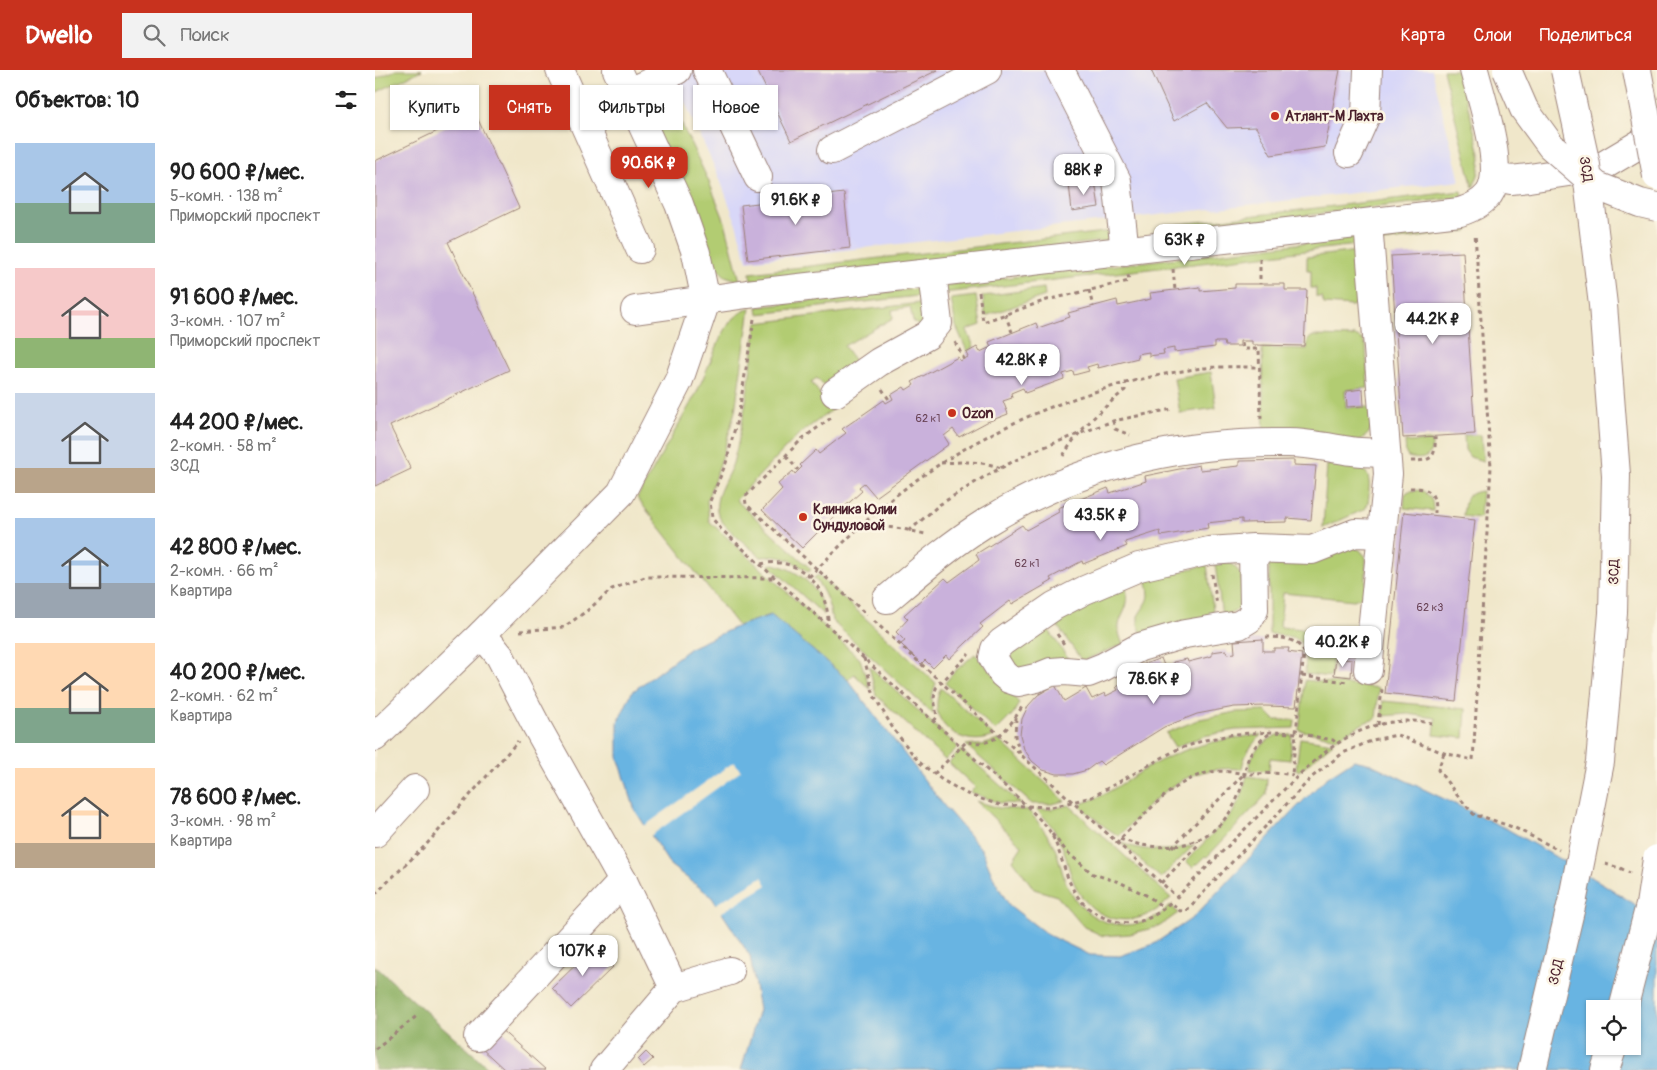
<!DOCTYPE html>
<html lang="ru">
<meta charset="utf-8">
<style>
:root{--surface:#fff;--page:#f2f2f2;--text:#222;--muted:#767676;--accent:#c8321e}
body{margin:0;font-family:Pangolin,sans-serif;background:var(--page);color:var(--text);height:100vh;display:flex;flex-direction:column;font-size:19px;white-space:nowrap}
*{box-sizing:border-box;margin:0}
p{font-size:16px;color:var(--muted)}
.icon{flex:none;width:28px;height:28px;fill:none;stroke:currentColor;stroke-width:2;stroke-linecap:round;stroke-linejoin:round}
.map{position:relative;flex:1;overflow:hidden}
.drawer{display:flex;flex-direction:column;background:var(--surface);width:375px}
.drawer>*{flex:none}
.guide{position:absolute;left:15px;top:15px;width:475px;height:45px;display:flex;gap:10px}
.tools{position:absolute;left:1211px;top:930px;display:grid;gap:10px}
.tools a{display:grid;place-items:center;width:55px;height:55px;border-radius:0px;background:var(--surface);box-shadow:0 1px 4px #0004;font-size:25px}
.price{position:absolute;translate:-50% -42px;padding:0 11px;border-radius:10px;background:#fff;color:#222;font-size:16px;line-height:32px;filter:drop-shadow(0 1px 2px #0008)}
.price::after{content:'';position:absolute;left:50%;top:30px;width:15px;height:11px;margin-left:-8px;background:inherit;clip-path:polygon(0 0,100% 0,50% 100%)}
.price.on{background:var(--accent);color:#fff}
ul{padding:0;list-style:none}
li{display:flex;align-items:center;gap:15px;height:125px;padding:0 15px}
li span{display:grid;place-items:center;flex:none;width:140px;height:100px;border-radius:0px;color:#555}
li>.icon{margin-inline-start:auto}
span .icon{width:60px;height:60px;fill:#fffc;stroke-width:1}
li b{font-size:21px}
h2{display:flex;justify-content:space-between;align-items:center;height:60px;padding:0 15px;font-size:21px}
.chip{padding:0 18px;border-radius:0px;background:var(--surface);box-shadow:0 1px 4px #0004;font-size:18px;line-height:45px}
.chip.on{background:var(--accent);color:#fff}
header{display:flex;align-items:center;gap:30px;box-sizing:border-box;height:70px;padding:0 25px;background:var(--accent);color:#fff}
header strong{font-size:24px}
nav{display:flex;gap:28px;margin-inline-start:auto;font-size:18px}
.search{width:350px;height:45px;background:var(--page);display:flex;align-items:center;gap:12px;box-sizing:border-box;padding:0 18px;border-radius:0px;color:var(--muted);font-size:19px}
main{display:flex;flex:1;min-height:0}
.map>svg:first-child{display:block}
.built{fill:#d8d7f8}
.green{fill:#b2cc72;stroke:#7e764e}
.forest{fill:#8db064;stroke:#6c6848}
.water{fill:#68b4e2;stroke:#596a86;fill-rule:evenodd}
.pier{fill:#f0e7ca}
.building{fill:#c9b1db}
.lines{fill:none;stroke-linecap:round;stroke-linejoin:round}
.minor-casing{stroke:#9d837a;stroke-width:30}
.highway-casing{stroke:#9d837a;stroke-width:30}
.path{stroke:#9d837a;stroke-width:3;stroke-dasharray:4 4;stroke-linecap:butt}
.minor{stroke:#fff;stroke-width:28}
.highway{stroke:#fff;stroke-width:28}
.major-bridge-casing{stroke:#9d837a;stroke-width:30;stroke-linecap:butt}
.highway-bridge-casing{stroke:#9d837a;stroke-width:30;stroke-linecap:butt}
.major-bridge{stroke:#fff;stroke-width:28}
.highway-bridge{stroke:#fff;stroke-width:28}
.poi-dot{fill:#c8321e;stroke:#fcf5e5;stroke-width:2}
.labels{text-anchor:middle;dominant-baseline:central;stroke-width:5;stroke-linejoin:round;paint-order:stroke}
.number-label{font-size:11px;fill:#6a4457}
.poi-label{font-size:14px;font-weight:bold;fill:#4a1f2b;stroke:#fcf5e5;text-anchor:start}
.street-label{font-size:14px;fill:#4a1f2b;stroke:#fcf5e5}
</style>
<header>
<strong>Dwello</strong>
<div class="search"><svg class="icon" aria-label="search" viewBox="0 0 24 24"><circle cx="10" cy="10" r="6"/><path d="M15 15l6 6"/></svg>Поиск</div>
<nav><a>Карта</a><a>Слои</a><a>Поделиться</a></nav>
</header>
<main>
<section class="drawer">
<h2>Объектов: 10<svg class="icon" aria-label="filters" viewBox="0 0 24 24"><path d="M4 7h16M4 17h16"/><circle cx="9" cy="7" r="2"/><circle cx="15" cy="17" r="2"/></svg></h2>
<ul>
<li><span style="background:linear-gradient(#a9c7e8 60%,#7fa58c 0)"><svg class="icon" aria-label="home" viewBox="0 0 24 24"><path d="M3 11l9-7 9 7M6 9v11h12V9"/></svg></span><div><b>90 600 ₽/мес.</b><p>5-комн. · 138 m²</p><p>Приморский проспект</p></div></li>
<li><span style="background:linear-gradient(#f6c9c9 70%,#8fb573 0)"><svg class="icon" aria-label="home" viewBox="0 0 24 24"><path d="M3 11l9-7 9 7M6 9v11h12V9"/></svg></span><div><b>91 600 ₽/мес.</b><p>3-комн. · 107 m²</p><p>Приморский проспект</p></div></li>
<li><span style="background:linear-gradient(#c9d6e8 75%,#b9a48a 0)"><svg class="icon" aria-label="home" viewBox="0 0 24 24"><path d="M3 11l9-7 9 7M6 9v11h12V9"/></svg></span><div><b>44 200 ₽/мес.</b><p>2-комн. · 58 m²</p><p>ЗСД</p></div></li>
<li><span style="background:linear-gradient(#a9c7e8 65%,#9aa5b1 0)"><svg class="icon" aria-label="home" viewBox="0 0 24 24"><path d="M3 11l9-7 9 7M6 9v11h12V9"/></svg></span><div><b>42 800 ₽/мес.</b><p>2-комн. · 66 m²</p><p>Квартира</p></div></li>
<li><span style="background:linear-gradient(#ffd9b3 65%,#7fa58c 0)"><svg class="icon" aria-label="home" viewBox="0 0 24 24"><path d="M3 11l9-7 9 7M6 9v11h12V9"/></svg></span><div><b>40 200 ₽/мес.</b><p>2-комн. · 62 m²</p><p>Квартира</p></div></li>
<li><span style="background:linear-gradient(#ffd9b3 75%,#b9a48a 0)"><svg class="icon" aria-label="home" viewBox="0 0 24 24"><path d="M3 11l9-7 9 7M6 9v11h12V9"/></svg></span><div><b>78 600 ₽/мес.</b><p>3-комн. · 98 m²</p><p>Квартира</p></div></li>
</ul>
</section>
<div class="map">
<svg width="1282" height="1000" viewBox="0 0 1282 1000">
<rect width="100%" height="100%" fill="#fcf5e5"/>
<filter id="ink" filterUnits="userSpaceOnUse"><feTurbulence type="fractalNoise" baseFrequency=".02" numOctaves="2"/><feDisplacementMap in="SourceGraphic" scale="10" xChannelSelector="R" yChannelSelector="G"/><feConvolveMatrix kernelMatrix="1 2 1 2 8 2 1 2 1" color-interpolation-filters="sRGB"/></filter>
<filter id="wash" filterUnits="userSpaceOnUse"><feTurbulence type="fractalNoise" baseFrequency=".0096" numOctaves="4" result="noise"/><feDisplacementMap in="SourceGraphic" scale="20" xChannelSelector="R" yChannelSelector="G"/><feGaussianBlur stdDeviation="1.12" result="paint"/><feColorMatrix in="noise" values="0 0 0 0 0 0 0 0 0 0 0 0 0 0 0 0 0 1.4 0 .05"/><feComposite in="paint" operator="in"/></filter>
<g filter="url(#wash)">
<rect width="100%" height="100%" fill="#f0e7ca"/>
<polygon class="built" points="295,0 1057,0 1085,111 372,191 360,150 344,107"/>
<g class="green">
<polygon points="21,0 47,0 0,23 0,9"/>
<polygon points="1068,0 1084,0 1106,88 1103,105 1098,118"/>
<polygon points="290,19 334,112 350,152 365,211 350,206 339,195 267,30"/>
<polygon points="1087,121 1088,127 789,162 788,156"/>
<polygon points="1099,153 1093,161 1007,172 1008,165"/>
<polygon points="738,161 738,170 376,211 375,203"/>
<polygon points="981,167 982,175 568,223 569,215"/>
<polygon points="983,181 986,230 977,236 949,234 947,227 941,227 941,218 936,218 936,200 932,200 932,187"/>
<polygon points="549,218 552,225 383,244 382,237"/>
<polygon points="669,218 670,226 610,246 608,226"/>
<polygon points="601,226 606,255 592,260 599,277 592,281 581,256 576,229"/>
<path d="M553,232l2,16 -9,10 -8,-7 -3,-14 -18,3 1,8 -49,28 11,15 -32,24 -6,-7 -6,4 21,28 -34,25 -62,65 75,69 -2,3c-19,-13 -25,-17 -48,-15 -11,-10 -39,-30 -43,-43 -6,-16 10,-36 15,-51 13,-46 17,-94 24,-140z"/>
<polygon points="375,238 360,341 346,391 332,430 334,451 485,589 495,619 479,604 473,610 396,545 363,556 262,428 322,322 346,267 355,252 365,243"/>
<path d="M978,265l10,5 3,6 2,42 -23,2 1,17h22l3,2c1,17 3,24 -13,32l-94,-6 -2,-87 45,1c1,-7 0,-11 7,-13l39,1z"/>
<polygon points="836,302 841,338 805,343 799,308"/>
<polygon points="1089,365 1106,365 1108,391 1095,387 1090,380"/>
<path d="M1057,371c1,17 -9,20 -24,16l-2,-3 -1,-12z"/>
<path d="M952,395c21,1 45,-5 42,25 0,6 0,13 -4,19l-42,19z"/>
<path d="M1046,420c10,6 12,10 12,21l-29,-3 1,-14 4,-3z"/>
<path d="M1107,421l-2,27 -17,-2c2,-16 2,-23 19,-25z"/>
<path d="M977,477l8,3 6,7v35l-5,5 -7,3 -71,-7 -3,34 71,6v-3l8,9v17l-26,-2 -2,23 -26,-3c2,-35 -2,-37 -36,-40v-70l5,-5z"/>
<path d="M848,492l9,2 9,10c0,23 8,36 -19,42l-7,-52z"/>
<path d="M399,494c26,7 46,23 50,51l-55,-50z"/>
<path d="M832,495l7,52 -71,19 -5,-11v-9c10,-17 14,-14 8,-37z"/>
<path d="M443,505l118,108 -5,15 2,16 -101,-93c-2,-16 -7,-30 -18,-43z"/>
<path d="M750,516c10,28 -16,30 -2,58l-41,17 -28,-40 20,-12z"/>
<polygon points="671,556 694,590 652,599 643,598 636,592 636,582"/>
<polygon points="600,584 644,633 638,644 621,661 570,613 580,601"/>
<polygon points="494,596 583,677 570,690 501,625"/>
<polygon points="930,610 1004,618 1001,649 991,652 961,668 924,660"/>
<path d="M566,618l53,48c-32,14 -70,-14 -53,-48z"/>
<polygon points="1008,631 1091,639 1089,668 1059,665 1061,648 1033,644 1007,646"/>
<polygon points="891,641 900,650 920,650 919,658 860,660 829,666 800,677 791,663 825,649 861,642"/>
<path d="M886,665c-10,11 -17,19 -19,34 -59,-5 -85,28 -123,67l-14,-9 -25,-21 3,-3c26,-8 47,-26 71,-39 34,-18 69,-26 107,-29z"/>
<path d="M902,665h15l-2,25 -20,-2 -1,13 -20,-1c1,-18 13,-27 28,-35z"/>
<polygon points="925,668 958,673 924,701 921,699"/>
<polygon points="624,670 690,731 677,734 657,734 591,675 607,675"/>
<polygon points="586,680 646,734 625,733 595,722 600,717 574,693"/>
<polygon points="872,706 892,709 891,725 832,787 830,786 818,798 811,791 857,744 866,727"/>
<path d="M601,731l23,7 29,2c11,13 21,25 28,41 5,13 7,28 14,40 17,32 54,43 86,26 5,-2 10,-8 15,-12l7,8 -18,13 -30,8 -27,2 -19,-9 -27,-31 -23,-7 -21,-29 9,-14z"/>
<path d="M694,735l102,93c-6,4 -11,11 -18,14 -30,17 -62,5 -77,-25 -6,-12 -8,-24 -12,-36 -3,-7 -7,-15 -10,-21 -4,-8 -12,-14 -17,-21h15z"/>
<path d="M746,773c25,9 48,9 73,2l-33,33z"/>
</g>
<polygon class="forest" points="0,896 116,1000 0,1000"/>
<path class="water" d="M396,545l77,65 97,127 37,43 13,31 14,24 39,30 42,20 30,1 34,-12 40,-27 103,-110 28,-28 29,-19 17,4 136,65 98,56 52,34v151h-916l18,-60 -9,-54 -39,-60 -41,-31 -35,-55 -17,-53v-35l14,-30 58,-44 48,-22zM1220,939h38v37h-38z"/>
<g class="pier">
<polygon points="359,692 366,701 274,767 268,757"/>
<polygon points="387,807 392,815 344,844 339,835"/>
</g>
<g id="blocks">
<g class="building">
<polygon points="382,0 563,0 416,71"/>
<polygon points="776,0 965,0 950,77 896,85 881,57 852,58 832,33 799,51"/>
<polygon points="100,43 144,138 73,172 134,300 15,356 36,399 0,416 0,91"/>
<polygon points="720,111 724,137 697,141 694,114"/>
<polygon points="469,123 475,178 373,190 366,135"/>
<polygon points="1088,182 1100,364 1028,368 1016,186"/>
<polygon points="860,214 910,214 910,220 932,220 929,276 877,275 877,271 865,271 865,276 850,276 849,272 840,272 840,277 799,282 799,278 788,280 789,284 774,286 774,282 762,284 763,288 723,298 722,294 712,297 714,301 699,305 698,301 688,304 689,309 650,323 648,318 636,323 637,328 628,331 633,344 612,352 584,367 578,359 569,366 574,374 501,427 489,413 484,417 487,421 454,451 427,478 387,440 407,419 403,414 418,401 420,404 427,397 425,395 441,380 444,384 471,363 467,359 509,330 511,333 518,329 516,325 529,317 531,320 539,315 537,312 583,287 585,291 593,287 591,283 602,277 605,282 616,277 614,272 661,253 663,258 695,247 693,243 742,230 743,236 776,229 775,223 825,217 825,221 860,218"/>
<polygon points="988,319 989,336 972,337 971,321"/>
<polygon points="919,390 919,395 941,396 936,450 912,448 912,452 867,453 867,449 832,453 833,458 786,466 785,461 750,472 752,476 708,494 707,491 675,508 677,511 637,534 635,531 605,554 608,557 574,589 571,585 558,598 550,590 546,594 526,574 530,571 521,562 533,549 529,545 570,508 574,512 604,490 601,484 647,455 651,460 684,442 683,438 733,418 735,423 771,411 770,406 824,395 825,400 864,396 864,391"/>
<polygon points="1029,442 1100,450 1081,631 1010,623"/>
<polygon points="888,569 888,581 899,581 899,578 914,578 913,582 927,584 921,637 890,636 859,637 822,644 789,657 728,695 724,691 712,700 698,704 682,704 668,700 657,691 649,679 645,665 647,649 653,636 663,625 680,615 689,631 711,618 717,629 730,623 731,626 743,620 741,617 753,611 755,614 764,610 759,598 786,588 790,598 799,596 798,592 812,589 813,592 837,586 837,582 851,580 852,584 860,583 859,571"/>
<polygon points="961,588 977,590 976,607 959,605"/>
<polygon points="219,877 238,897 196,938 177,918"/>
<polygon points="123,957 171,1000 130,1000 105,977"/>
<polygon points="271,982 278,989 269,997 263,990"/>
</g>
</g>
</g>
<g filter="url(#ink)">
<use href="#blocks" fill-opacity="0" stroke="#9d837a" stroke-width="1"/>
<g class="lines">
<defs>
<g id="minor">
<polyline points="185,0 265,179"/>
<polyline points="242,0 304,134 321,183 331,231"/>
<polyline points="332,0 383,107"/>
<polyline points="685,0 742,111 750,181"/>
<polyline points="252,23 302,0"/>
<polyline points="457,80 612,0"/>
<polyline points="974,83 991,45 993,0"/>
<polyline points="1120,107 1136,110 1154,108 1226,97 1268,72 1282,69"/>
<path d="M260,240l112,-16 713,-82c11,-4 21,-8 29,-18 17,-24 -8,-96 -15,-124"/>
<polyline points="460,323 504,292 553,265 563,253 557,203"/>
<polyline points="878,478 879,540 874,549 864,555 810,564 765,577 728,597 713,603 690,601 676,602 661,608 643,612 634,609 628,604 618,588 620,579 627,572 679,536 710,520 764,497 834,481 878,478 937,480 980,463 1007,464"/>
<path d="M512,529c32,-27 63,-54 98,-76 93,-58 194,-82 303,-80 21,0 43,5 63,8 12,2 23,1 34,2"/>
<polyline points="107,564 125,586 162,657 248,811 299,918"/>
<polyline points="993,600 1013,404 993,153"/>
<polyline points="0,667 107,564 246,423 304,310 331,231"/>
<polyline points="0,763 40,719"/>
<polyline points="103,967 248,811"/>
<polyline points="229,1000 299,918 355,901"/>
</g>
<g id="highway">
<polyline points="1248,939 1275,835"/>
<polyline points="1157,1000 1198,828"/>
<polyline points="1230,1000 1238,976"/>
</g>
</defs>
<use href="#minor" class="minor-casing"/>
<use href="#highway" class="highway-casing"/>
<g class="path">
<polyline points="885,189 885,214"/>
<polyline points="798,199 800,220"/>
<polyline points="714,220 718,237"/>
<polyline points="604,222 608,252 672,230 754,211 753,205"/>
<polyline points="630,244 637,262"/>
<path d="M379,249l-15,93 -13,51 -16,38 2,17 9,11 307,278c7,8 15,15 21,23 11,18 14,39 23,57 14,30 55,47 84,27 6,-3 10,-8 15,-12l9,9 7,-1 125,-133 31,-24 30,-13 24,-5 47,18 29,7 18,-293 -16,-234"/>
<polyline points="580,272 589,289"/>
<polyline points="867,273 868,279 884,279 886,349"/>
<polyline points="507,319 515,331"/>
<polyline points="456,348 427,369 370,427 371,434 492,545"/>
<polyline points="738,351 740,359 755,365"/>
<polyline points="411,386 423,400"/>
<path d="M688,386c16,-27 38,-46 62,-66v-6"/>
<path d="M1036,391c21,0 25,-3 24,-24"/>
<path d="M566,393c21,-1 40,-3 60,5"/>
<path d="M1035,418c21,0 25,4 25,25"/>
<path d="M482,459c13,-2 24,-3 37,-1 11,1 21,4 32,6"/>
<polyline points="534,461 564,435 609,407 656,382 738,351 797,339"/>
<path d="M386,494c31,-7 57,12 65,42 2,6 2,13 2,19"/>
<polyline points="837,504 842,535"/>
<path d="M434,507c28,-28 55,-56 85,-80 87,-69 192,-112 301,-128 20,-3 43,-2 64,-2"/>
<path d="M499,551l303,276c28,-28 56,-56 84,-84 50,-50 93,-103 171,-90"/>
<polyline points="145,561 189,557 213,540 237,519 270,507 401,508"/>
<polyline points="682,564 691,577"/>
<path d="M891,567c14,0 31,1 38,15l-12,122"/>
<polyline points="489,588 499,626 519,660 544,692 567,710 594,725 625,735 677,737 717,727 801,680 830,670 860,664 897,662 921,663 958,670 961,673"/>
<polyline points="927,606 973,612"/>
<polyline points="641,648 640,666 645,684"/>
<polyline points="559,651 562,647 559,628 561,618 594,584"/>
<polyline points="1003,655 1007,619"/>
<polyline points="1069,683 1063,700 1082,725 1101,747 1106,746 1140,758 1184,780"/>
<path d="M559,704l32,-32c9,1 20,2 28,-3 12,-7 22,-22 29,-34"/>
<polyline points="677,764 692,782 718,804 744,812 773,826 789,838"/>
<path d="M745,769c44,16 94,9 116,-38 15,-32 2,-46 36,-69"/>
<path d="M741,773c26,-25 58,-65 95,-71 13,-2 26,1 39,2 13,0 30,-2 43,1"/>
<polyline points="797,777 870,703"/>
<polyline points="1230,794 1245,798 1255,803"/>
<polyline points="786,813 823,775 822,770"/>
<polyline points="0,824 50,776 143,671"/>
<polyline points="0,979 43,945"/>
</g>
<use href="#minor" class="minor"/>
<use href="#highway" class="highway"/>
<defs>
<polyline id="major-bridge" points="1132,0 1149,39 1176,76 1222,116 1265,133 1282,137"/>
<g id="highway-bridge">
<polyline points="1190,0 1211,95 1228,235 1241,405 1238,543 1225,692 1198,828"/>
<polyline points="1262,0 1282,106"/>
<polyline points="1275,835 1282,789"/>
</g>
</defs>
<use href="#major-bridge" class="major-bridge-casing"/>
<use href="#highway-bridge" class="highway-bridge-casing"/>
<use href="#major-bridge" class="major-bridge"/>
<use href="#highway-bridge" class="highway-bridge"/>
</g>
</g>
<g class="poi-dot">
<circle cx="900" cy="46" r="5"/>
<circle cx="577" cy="343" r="5"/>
<circle cx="428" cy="447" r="5"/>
</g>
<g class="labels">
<g class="number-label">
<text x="553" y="348">62 к1</text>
<text x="652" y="493">62 к1</text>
<text x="1055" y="537">62 к3</text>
</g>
<g class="poi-label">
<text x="910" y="46">Атлант-М Лахта</text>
<text x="587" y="343">Ozon</text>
<text x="438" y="439">Клиника Юлии<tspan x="438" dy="16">Сундуловой</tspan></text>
</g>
<g class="street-label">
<text transform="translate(1211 99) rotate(81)">ЗСД</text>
<text transform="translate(1239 502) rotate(-89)">ЗСД</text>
<text transform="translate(1181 902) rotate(-77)">ЗСД</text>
</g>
</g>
</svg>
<div class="tools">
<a><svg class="icon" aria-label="locate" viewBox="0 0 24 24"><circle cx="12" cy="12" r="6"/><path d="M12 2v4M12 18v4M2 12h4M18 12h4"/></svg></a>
</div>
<b class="price on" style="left:274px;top:119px">90.6K ₽</b>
<b class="price" style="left:709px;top:126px">88K ₽</b>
<b class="price" style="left:421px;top:156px">91.6K ₽</b>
<b class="price" style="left:810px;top:196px">63K ₽</b>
<b class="price" style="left:1058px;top:275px">44.2K ₽</b>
<b class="price" style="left:647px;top:316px">42.8K ₽</b>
<b class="price" style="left:726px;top:471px">43.5K ₽</b>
<b class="price" style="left:968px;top:598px">40.2K ₽</b>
<b class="price" style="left:779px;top:635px">78.6K ₽</b>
<b class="price" style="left:208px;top:907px">107K ₽</b>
<div class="guide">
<a class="chip">Купить</a>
<a class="chip on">Снять</a>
<a class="chip">Фильтры</a>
<a class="chip">Новое</a>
</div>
</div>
</main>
